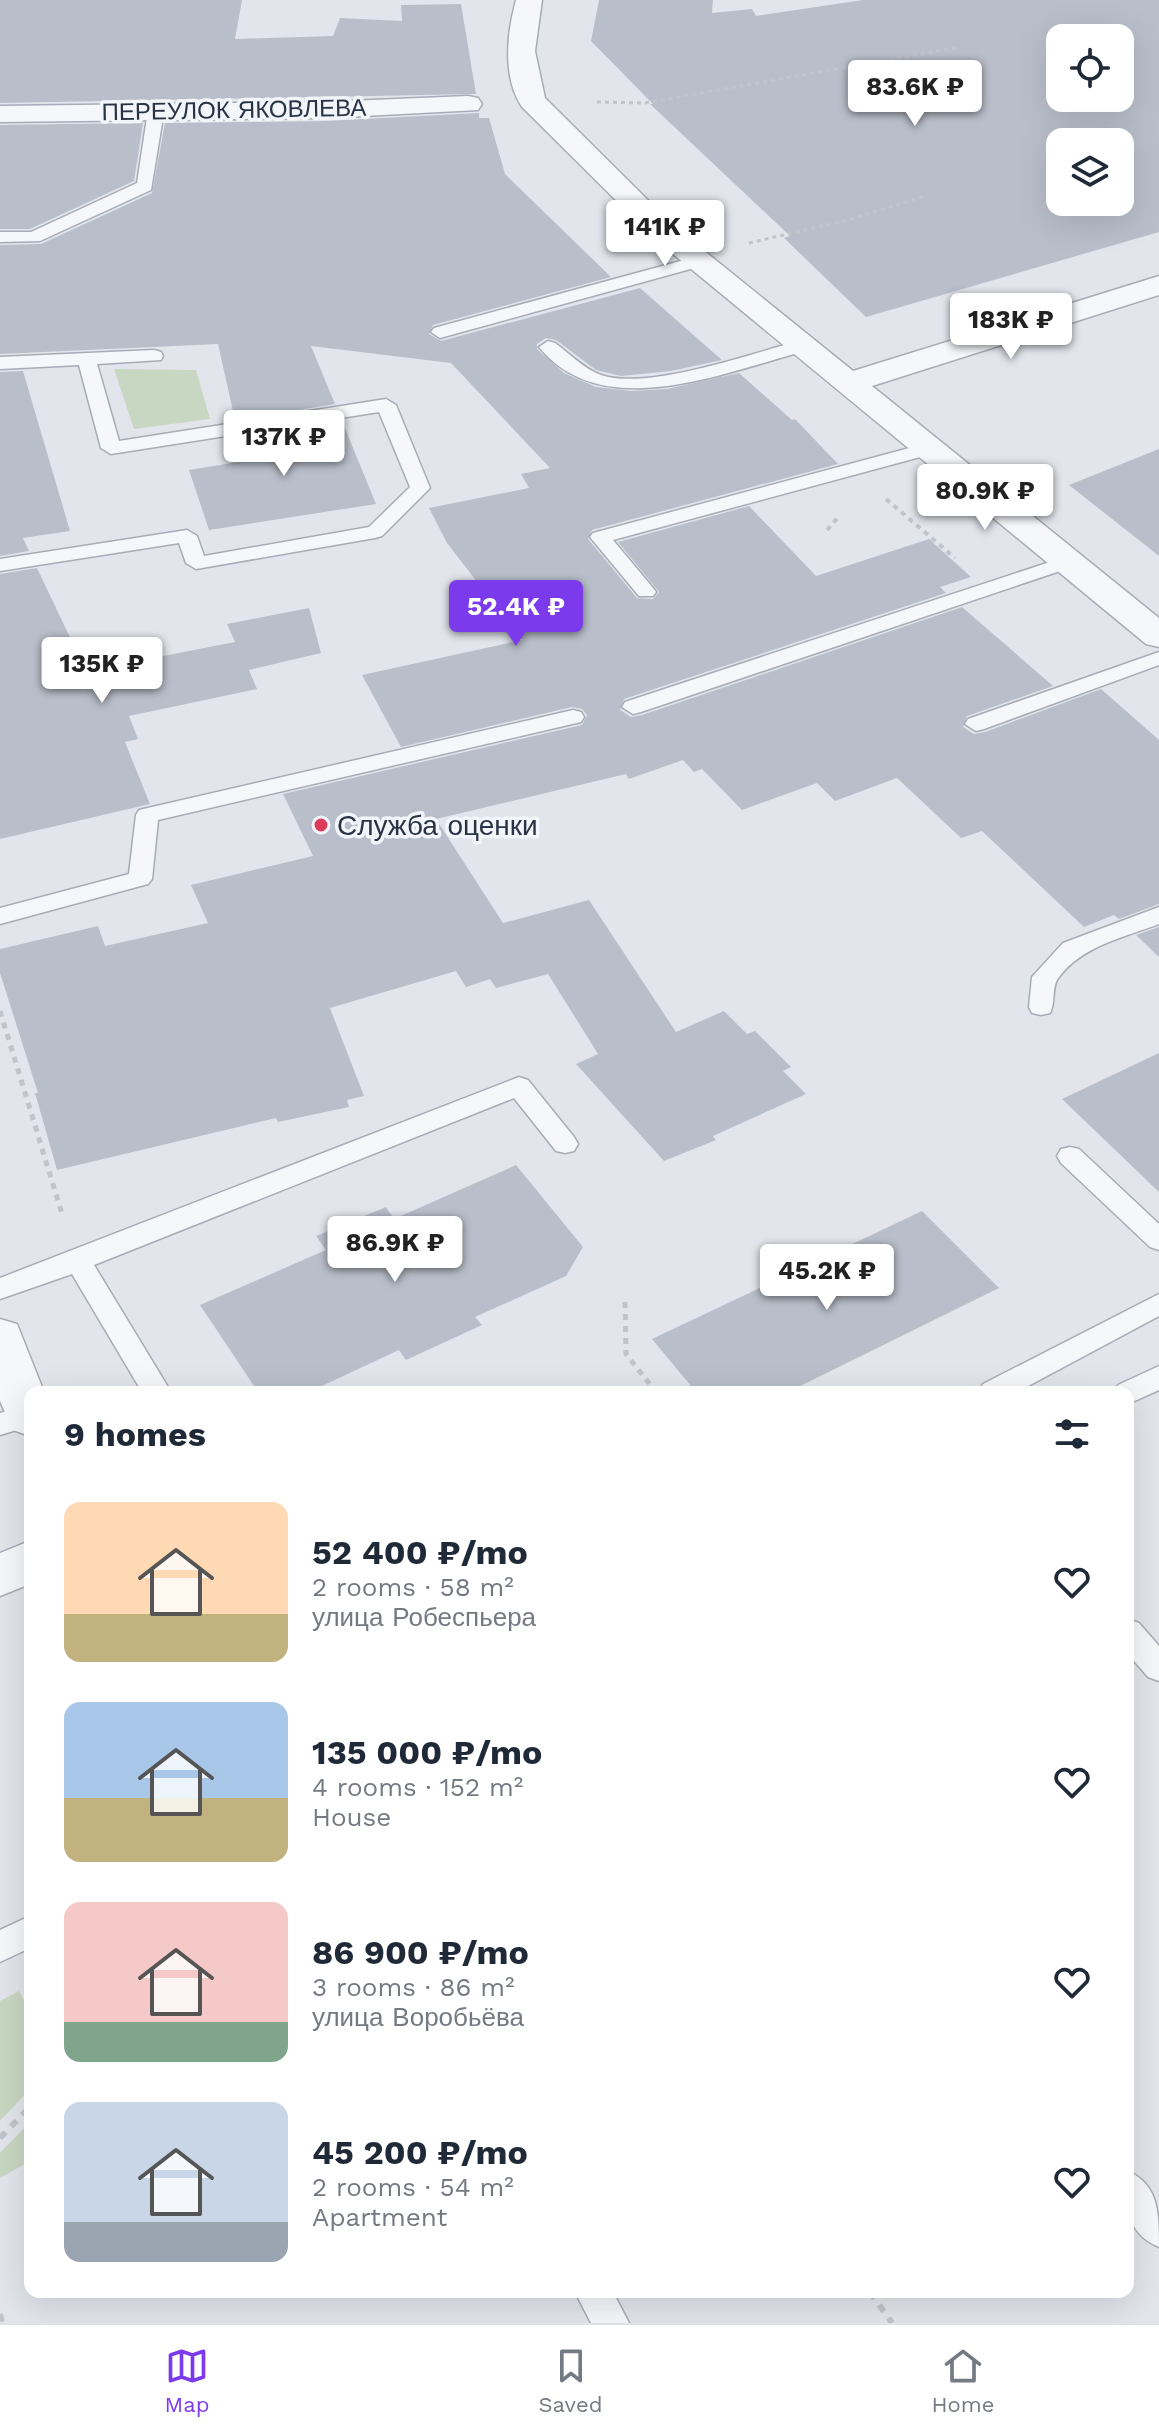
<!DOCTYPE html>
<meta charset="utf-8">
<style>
:root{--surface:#fff;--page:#f6f6f7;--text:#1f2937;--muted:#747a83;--line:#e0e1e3;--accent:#7c3aed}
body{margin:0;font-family:"Work Sans",sans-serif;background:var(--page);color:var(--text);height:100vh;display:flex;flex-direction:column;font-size:30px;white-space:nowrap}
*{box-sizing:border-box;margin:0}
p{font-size:26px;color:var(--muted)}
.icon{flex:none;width:44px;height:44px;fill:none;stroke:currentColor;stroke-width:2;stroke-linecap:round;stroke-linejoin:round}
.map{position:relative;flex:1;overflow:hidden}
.drawer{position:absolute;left:24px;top:1386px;width:1110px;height:912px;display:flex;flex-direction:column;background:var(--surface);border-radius:16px;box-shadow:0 8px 32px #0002}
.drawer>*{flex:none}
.buttons{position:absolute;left:1046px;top:24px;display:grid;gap:16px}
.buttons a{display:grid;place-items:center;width:88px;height:88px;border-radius:16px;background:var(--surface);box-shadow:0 8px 32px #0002;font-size:40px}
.price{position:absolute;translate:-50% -68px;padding:0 18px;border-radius:8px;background:#fff;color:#222;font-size:26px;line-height:52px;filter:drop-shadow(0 2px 4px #0008)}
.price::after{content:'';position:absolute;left:50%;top:48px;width:24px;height:18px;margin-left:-12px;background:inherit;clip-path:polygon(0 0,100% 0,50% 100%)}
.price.on{background:var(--accent);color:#fff}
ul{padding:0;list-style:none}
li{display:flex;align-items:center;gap:24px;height:200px;padding:0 40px}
li span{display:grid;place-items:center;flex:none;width:224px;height:160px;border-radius:16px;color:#555}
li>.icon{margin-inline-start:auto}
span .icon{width:96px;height:96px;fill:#fffc;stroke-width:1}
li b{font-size:34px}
h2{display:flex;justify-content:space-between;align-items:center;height:96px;padding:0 40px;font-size:34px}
.tab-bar{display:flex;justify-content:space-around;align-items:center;height:112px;border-top:2px solid var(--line);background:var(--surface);font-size:22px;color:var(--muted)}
.tab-bar a{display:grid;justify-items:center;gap:4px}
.tab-bar .on{color:var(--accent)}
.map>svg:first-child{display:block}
.green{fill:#c8d7c2}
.building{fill:#b9bfca;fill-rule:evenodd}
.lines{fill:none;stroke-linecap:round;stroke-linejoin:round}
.service-casing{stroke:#a6adb7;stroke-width:3}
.minor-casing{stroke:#a6adb7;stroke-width:3}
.path-far3{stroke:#c0c4cb;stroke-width:3;stroke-dasharray:4 4;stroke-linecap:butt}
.path-far2{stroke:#c0c4cb;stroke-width:4;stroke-dasharray:5 5;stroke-linecap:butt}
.path-far1{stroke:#c0c4cb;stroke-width:5;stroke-dasharray:6 6;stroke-linecap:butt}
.path{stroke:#c0c4cb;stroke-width:6;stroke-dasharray:8 8;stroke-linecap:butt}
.service{fill:#f5f7fa;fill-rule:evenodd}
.minor{fill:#f5f7fa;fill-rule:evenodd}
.poi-dot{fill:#dc3c59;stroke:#f2f5f9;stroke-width:3}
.labels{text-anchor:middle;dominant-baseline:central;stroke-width:7;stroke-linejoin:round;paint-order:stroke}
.far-street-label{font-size:24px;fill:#283446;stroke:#f2f5f9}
.poi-label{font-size:28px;fill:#283446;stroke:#f2f5f9;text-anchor:start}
</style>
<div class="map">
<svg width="1159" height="2323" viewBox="0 0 1159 2323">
<rect width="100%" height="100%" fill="#e2e6ec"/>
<g class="green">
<polygon points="114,369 196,370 210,419 134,429"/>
<polygon points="19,1991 30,2012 30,2089 0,2121 0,2001"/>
<polygon points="30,2122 30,2161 0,2178 0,2153"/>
</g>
<g class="building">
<polygon points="0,0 242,0 235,39 333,36 340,18 402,21 401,5 461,4 476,94 0,103"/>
<path d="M599,0h114l-1,13 40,-4 4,7 107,-16h296v232l-293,85 -82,-79 6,-2 -140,-132h3l-62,-63zM1060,38h60v60h-60zM1060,142h60v60h-60z"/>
<polygon points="479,113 479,118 489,118 505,174 611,277 433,325 429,334 441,341 640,288 722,360 671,371 621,376 596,370 556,340 546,338 537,344 537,349 564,373 596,387 631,391 667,389 739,373 792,420 795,419 838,464 592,530 588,539 637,598 653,599 659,592 618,542 749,506 816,576 929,539 971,577 940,587 946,593 624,699 620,710 631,717 642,715 962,607 1053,686 967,716 963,727 974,734 985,732 1101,689 1159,740 1159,904 1119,919 1114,915 1084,927 982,831 961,838 897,778 835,801 817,783 742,810 702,769 694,772 683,760 629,779 626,774 436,819 503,923 589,900 676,1032 724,1011 747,1034 755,1031 791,1067 783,1071 806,1094 713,1136 716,1140 664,1161 576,1064 598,1054 548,974 496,988 490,979 466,987 456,971 330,1008 364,1096 347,1100 349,1107 278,1122 276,1118 57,1170 35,1093 38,1093 0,973 0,949 98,926 105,946 208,923 191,885 313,856 283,794 582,725 587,715 582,709 572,707 401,747 362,675 522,640 447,543 429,508 529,488 521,474 550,468 451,363 311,346 335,404 235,420 218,344 0,354 0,245 41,244 152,193 165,123 325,121"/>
<polygon points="143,123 134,181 30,229 0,229 0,125"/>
<polygon points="23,371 70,531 23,538 29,551 0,556 0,372"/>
<polygon points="342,421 376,504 209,530 189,470 244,461 239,437"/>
<polygon points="1159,449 1159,556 1069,485"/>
<polygon points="37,568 86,671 235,642 227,624 309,608 321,653 249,670 257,689 129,716 138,739 125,742 150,804 0,839 0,574"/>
<polygon points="1159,927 1159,957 1136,935"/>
<polygon points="1159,1053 1159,1192 1062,1099"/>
<polygon points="516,1165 583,1247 566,1276 475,1317 482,1325 406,1360 399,1350 309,1392 254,1386 200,1305 326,1250 316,1236 386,1207 394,1219"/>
<polygon points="922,1211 999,1288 788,1392 696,1392 652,1339"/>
</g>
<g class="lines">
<defs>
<g id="service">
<polygon points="156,106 164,111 151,190 40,241 0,242 0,232 31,232 137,183 148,111"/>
<polygon points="699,256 705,257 708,261 705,265 440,338 431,332 434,328"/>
<path d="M802,340l7,2 2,4 -2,4c-82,21 -206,76 -270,-3l9,-6 7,2c14,10 29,26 46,32 46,16 152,-22 201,-35z"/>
<polygon points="154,350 161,352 163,356 161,360 97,364 119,441 386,399 396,405 430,488 382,536 375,538 196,569 186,563 179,543 0,571 0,559 187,530 197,536 204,556 369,527 410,487 379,412 111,454 101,448 79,365 0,369 0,357"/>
<polygon points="928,443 938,449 935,453 613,540 653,588 656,592 653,596 639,596 590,537 593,533"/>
<polygon points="1068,556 1075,558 1078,562 1075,566 641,712 633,714 622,707 625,702"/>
<polygon points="1159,652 1159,665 984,729 976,731 965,724 968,719"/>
<polygon points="573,710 581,712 584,717 581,722 158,820 152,879 148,884 0,924 0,908 129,874 136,815 139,810"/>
<path d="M1159,907v17c-34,13 -77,22 -100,53 -8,9 -3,25 -9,36l-9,2 -9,-2 -3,-6 3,-30 31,-34z"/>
<polygon points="519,1077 528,1080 574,1137 578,1144 574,1151 565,1153 556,1151 514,1098 94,1265 171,1392 142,1392 72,1274 0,1299 0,1278"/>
<polygon points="1070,1147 1079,1149 1159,1224 1159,1250 1150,1247 1061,1163 1057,1156 1061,1149"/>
<polygon points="1159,1294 1159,1316 1017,1392 979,1392 983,1384"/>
<polygon points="1159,1366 1159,1390 1128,1404 1128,1392 1114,1392 1118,1385"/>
<polygon points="30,1404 30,1426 0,1435 0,1413"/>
<polygon points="1128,1619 1139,1623 1159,1646 1159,1681 1148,1677 1128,1654"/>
<polygon points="30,1916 30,1948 0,1962 0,1930"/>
<path d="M1128,2171c31,14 31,43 31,76 -36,-15 -31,-44 -31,-76z"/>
<polygon points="575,2292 613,2292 629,2323 591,2323"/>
</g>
<g id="minor">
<path d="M516,0h26l-7,51 10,47 131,130 177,143 306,-95v19l-287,91 287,232v29l-13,-3 -490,-404 -134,-133c-20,-30 -15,-74 -6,-107z"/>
<polygon points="468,96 478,98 482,104 478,110 325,118 0,122 0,106 325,102"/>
<polygon points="0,1319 17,1324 44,1392 30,1392 30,1436 13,1430 0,1401"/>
<polygon points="30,1541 30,1584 0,1596 0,1553"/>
</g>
</defs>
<use href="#service" class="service-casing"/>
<use href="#minor" class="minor-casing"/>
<g class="path-far3">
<polyline points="597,102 645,103 960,47"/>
<polyline points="749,243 848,220 925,196"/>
</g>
<g class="path-far2">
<polyline points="886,499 955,558"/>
<polyline points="827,530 840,515"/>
</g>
<g class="path-far1">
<polyline points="0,1011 63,1217"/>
<polyline points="625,1302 626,1354 656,1392"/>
</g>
<g class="path">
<polyline points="0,2138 30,2107"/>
<polyline points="870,2292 892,2323"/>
<polyline points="0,2314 2,2323"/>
</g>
<use href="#service" class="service"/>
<use href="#minor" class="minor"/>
</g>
<circle class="poi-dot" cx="321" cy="825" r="8"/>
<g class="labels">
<g class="far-street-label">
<text transform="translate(234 110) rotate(-1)">ПЕРЕУЛОК ЯКОВЛЕВА</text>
</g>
<g class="poi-label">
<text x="337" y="825">Служба оценки</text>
</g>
</g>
</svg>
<div class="buttons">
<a><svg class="icon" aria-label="locate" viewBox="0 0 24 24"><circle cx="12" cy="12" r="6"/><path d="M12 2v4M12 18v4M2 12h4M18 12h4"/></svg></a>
<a><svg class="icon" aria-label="layers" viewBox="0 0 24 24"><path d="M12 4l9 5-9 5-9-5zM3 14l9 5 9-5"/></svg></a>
</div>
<b class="price" style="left:915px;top:128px">83.6K ₽</b>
<b class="price" style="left:665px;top:268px">141K ₽</b>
<b class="price" style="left:1011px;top:361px">183K ₽</b>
<b class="price" style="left:284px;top:478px">137K ₽</b>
<b class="price" style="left:985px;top:532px">80.9K ₽</b>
<b class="price on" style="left:516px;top:648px">52.4K ₽</b>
<b class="price" style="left:102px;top:705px">135K ₽</b>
<b class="price" style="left:395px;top:1284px">86.9K ₽</b>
<b class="price" style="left:827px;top:1312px">45.2K ₽</b>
<section class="drawer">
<h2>9 homes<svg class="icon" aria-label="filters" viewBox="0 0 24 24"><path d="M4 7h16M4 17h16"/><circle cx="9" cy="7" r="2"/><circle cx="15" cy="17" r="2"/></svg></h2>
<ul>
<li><span style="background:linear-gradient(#ffd9b3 70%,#c2b280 0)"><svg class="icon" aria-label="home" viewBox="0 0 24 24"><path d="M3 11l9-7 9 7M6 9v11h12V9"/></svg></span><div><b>52 400 ₽/mo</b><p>2 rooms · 58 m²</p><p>улица Робеспьера</p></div><svg class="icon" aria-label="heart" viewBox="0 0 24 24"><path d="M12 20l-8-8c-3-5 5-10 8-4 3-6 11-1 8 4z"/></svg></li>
<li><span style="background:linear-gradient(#a9c7e8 60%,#c2b280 0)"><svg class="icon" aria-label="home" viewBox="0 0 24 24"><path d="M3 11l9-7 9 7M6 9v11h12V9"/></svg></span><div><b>135 000 ₽/mo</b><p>4 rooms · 152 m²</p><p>House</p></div><svg class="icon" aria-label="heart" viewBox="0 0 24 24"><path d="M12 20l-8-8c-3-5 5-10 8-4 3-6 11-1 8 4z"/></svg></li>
<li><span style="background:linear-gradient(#f6c9c9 75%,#7fa58c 0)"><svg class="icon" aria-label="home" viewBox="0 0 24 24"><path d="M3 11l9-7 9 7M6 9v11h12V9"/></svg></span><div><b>86 900 ₽/mo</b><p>3 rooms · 86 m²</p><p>улица Воробьёва</p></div><svg class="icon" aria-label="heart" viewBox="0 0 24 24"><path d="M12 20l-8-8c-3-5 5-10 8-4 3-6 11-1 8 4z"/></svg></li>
<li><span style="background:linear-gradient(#c9d6e8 75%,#9aa5b1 0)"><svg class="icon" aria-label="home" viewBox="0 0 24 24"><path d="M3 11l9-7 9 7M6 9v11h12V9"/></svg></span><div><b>45 200 ₽/mo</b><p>2 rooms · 54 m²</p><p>Apartment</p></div><svg class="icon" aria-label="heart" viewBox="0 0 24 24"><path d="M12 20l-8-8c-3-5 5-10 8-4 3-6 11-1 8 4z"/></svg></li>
</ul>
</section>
</div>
<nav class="tab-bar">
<a class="on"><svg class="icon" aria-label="map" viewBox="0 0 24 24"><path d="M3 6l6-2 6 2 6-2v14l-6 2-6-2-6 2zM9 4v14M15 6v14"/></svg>Map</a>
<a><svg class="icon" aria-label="saved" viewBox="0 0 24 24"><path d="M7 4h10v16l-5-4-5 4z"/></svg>Saved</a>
<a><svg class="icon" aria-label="home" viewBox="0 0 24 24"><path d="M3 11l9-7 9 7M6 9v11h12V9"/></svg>Home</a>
</nav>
